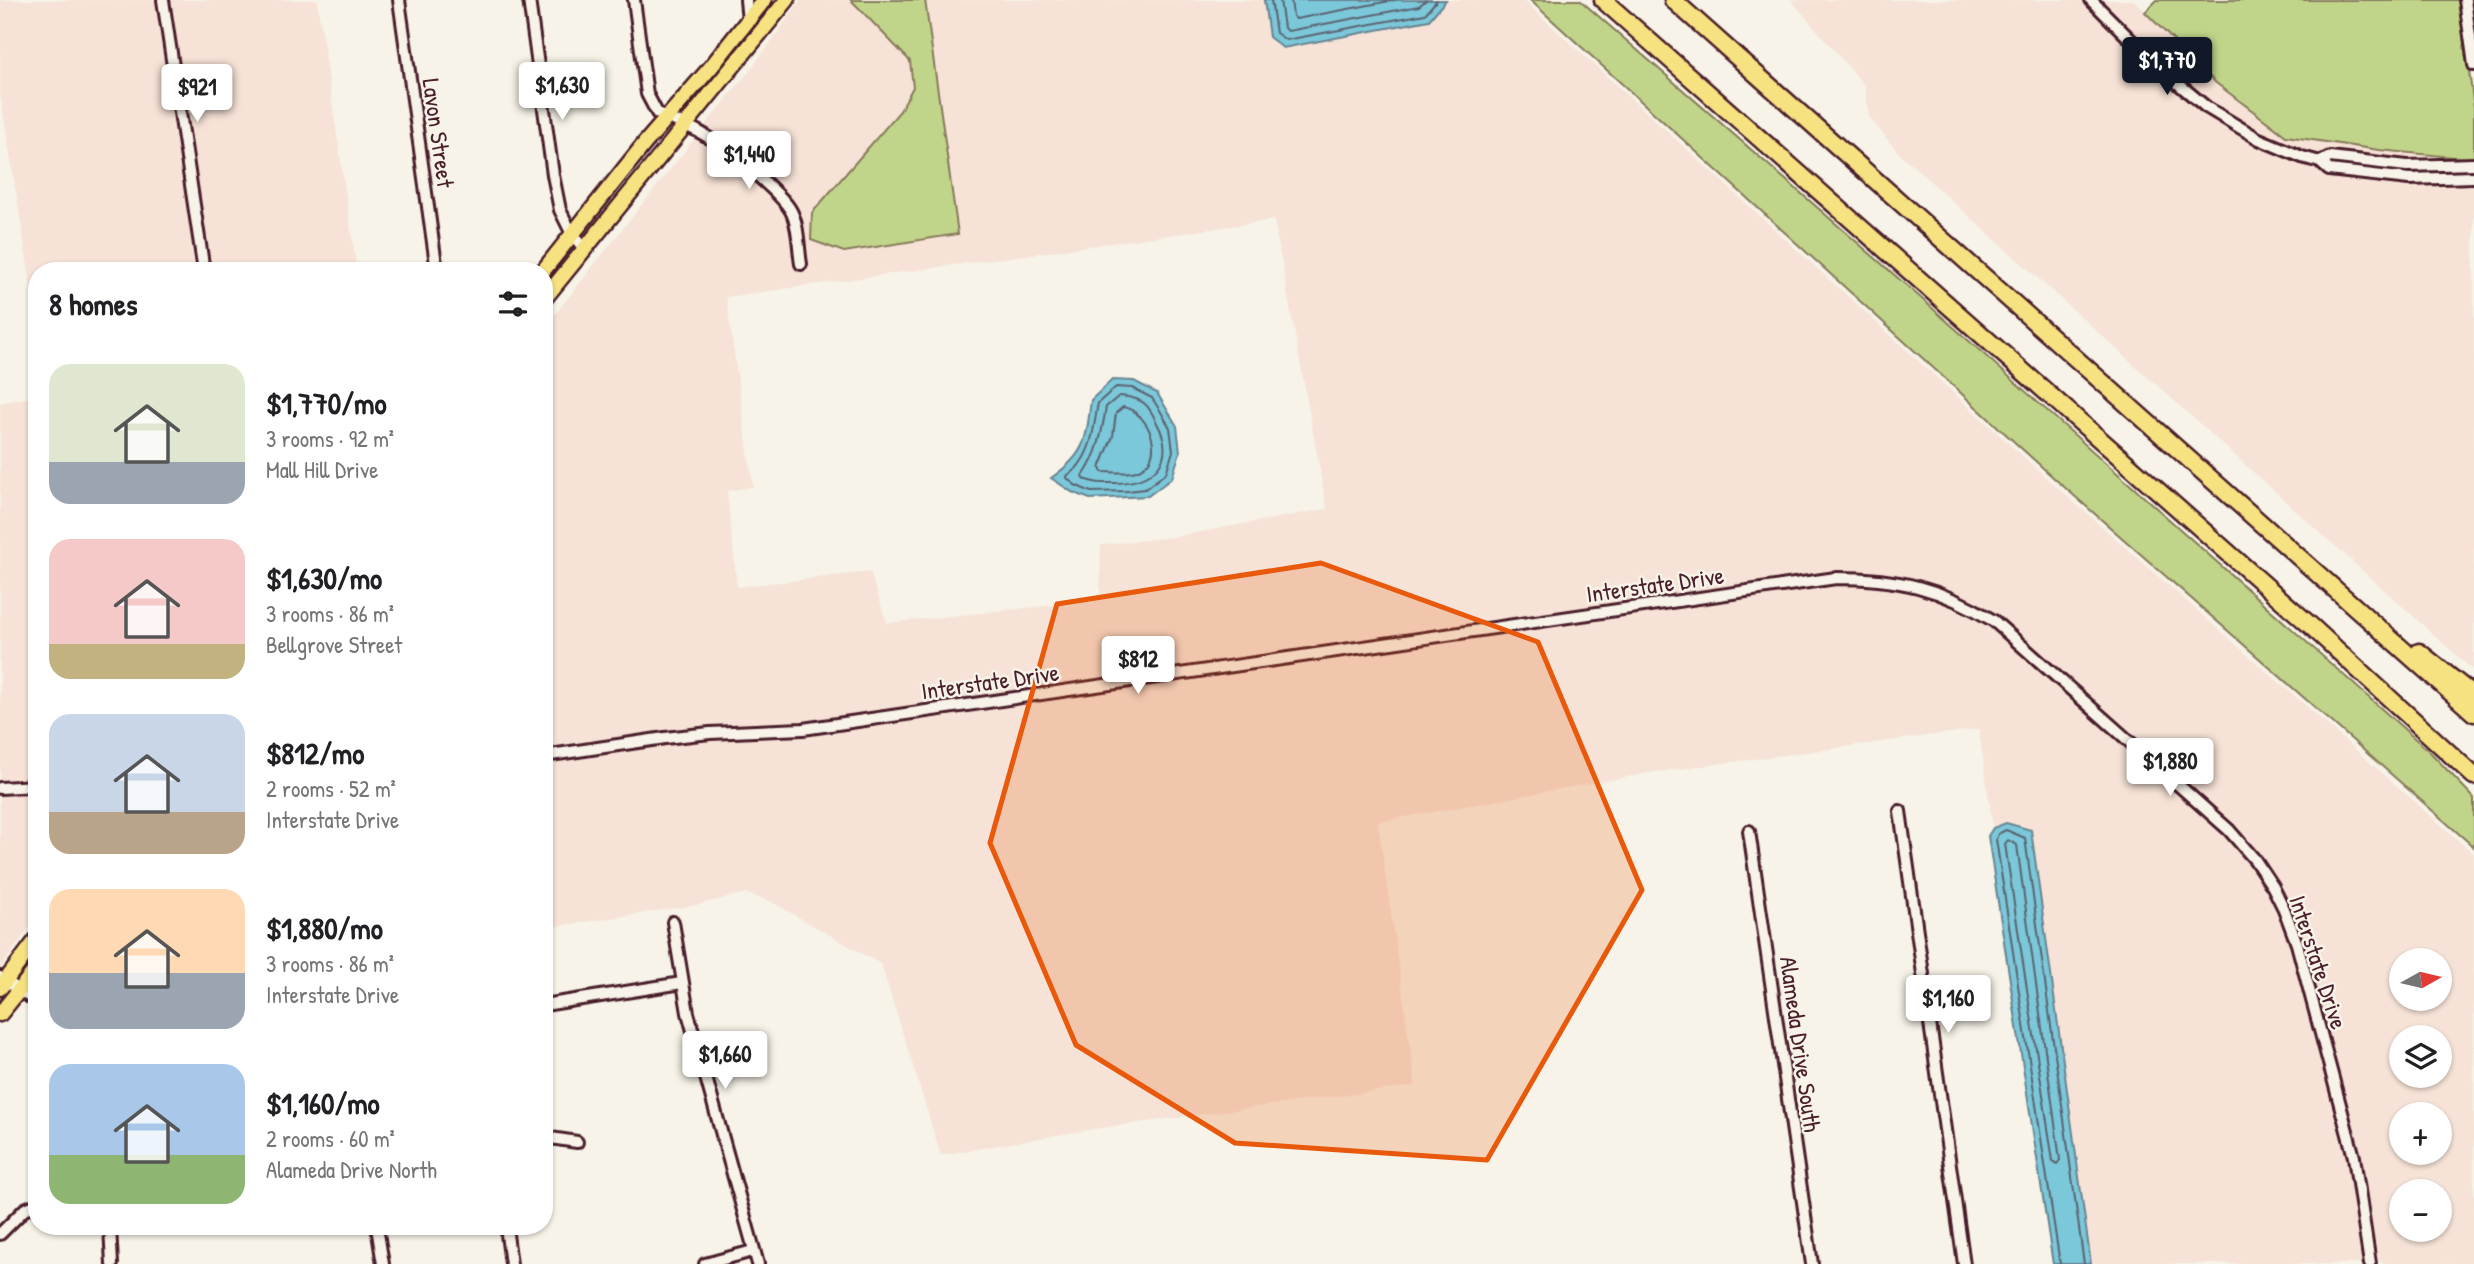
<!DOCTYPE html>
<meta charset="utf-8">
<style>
:root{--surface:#fff;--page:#f6f6f6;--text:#202124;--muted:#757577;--accent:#111827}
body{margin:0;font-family:"Patrick Hand",sans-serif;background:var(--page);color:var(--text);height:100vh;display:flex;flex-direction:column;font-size:26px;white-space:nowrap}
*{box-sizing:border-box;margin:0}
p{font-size:23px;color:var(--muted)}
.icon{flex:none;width:38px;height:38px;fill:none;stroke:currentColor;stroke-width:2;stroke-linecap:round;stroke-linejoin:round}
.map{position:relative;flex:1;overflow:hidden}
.side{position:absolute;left:28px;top:262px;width:525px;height:973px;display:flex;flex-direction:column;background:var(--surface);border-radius:28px;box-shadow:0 2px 5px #0004}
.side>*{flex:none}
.needle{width:46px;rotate:82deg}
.controls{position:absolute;left:2389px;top:948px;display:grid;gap:14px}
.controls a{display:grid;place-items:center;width:63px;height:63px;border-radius:50%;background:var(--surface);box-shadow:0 2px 5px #0004;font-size:35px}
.price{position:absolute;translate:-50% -60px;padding:0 16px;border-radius:7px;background:#fff;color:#222;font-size:23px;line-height:46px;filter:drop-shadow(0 2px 4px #0008)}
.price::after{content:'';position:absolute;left:50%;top:42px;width:21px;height:16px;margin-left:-10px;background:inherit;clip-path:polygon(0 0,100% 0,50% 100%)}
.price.selected{background:var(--accent);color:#fff}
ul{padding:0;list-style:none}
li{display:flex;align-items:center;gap:21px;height:175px;padding:0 21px}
li span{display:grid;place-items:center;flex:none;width:196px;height:140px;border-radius:21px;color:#555}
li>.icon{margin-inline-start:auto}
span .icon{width:84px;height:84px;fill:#fffc;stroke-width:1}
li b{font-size:30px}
h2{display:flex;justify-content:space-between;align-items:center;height:84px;padding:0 21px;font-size:30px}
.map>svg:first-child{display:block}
.built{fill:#f6e2d6;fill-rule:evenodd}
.green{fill:#c1d58a;stroke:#867a5a;stroke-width:2}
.water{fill:#7ac8d9;stroke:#678493;stroke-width:2}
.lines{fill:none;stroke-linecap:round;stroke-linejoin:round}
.shore{stroke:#5d6371;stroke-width:2}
.minor-casing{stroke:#4a1f2b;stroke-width:16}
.major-casing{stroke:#4a1f2b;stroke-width:19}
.highway-casing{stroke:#4a1f2b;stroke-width:21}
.minor{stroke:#f7f3e8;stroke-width:10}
.major{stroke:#f7e281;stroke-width:14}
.highway{stroke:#f7e281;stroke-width:16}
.marked{fill:#e8590c;fill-opacity:0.2;stroke:#e8590c;stroke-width:5;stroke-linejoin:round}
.labels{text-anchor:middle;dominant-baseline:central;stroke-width:5;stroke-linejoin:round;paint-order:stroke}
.street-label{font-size:24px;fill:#4a1f2b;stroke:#f7f3e8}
</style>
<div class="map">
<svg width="2474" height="1264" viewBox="0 0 2474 1264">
<rect width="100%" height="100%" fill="#f7f3e8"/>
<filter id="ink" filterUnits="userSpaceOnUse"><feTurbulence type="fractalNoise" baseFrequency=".0143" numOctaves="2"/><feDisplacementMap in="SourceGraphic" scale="14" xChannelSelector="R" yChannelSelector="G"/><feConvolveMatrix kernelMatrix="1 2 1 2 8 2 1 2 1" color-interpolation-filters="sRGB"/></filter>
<g filter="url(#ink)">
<g class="built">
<polygon points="0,0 157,0 198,271 37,271 37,322 0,93"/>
<polygon points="169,0 317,0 357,271 210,271"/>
<path d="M801,0h50l59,61 4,26 -14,24 -88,102 33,39 113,-19 -33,-233h339l5,37 160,-17 17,-20h77l527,481 424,373v410h-88l-11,-6 -15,-103 -57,-212 -13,-36 -30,-50 -21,-25 -23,-21 -218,-194 -22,-14 -52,-21 -30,-7 -59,-2 -1033,151 -93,4 -45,4 -120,19v-423l152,-191 30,20 53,46 7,11 4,13 5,43 12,-2 -6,-44 -4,-14 -9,-13 -54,-47 -31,-22 52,-64zM1274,220l53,289 -154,28 -72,8 -1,55 -213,23 -17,-51 -133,15 -10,-96 26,-4 -27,-190zM2401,961h39v38h-39zM2401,1038h39v38h-39zM2401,1115h39v38h-39zM2401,1192h39v38h-39z"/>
<polygon points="1791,0 2083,0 2175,91 2220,123 2269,150 2316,166 2328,175 2409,184 2474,182 2474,671 1898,152 1869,117 1865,86"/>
<polygon points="2098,0 2134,0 2216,83 2286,136 2463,159 2385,159 2331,152 2319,156 2279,143 2242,124 2183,83"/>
<polygon points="37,396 37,780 0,783 0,403"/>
<polygon points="1836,584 1893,586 1920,591 1948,602 1990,625 2208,818 2250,863 2279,911 2291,946 2349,1158 2364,1264 2091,1264 2031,831 2006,823 1993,828 1979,729 1649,773 1378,822 1416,1086 1093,1129 941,1155 881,964 770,901 745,893 697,905 544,928 544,762 665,743 710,738 804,734"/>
<polygon points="24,790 37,791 37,917 0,969 0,793"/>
</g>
<g class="green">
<polygon points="851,0 925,0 958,234 844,252 811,240 812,213 900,111 913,87 910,61"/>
<polygon points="1530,0 1580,0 1922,299 2431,753 2474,798 2474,847 2054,478"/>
<polygon points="2157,0 2459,0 2474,107 2474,159 2379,150 2286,136 2216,83 2145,12"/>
</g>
<g class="water">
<polygon points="1264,0 1446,0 1429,20 1283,48 1269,37"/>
<path d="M1112,380l22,1 23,12 20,33 3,26 -8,26 -24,18 -58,3 -18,-7 -21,-14c35,-24 35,-38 40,-78z"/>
<polygon points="2006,823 2031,830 2091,1264 2053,1264 1988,836 1993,828"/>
</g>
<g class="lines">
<g class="shore">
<polyline points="1271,0 1276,33 1286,40 1425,14 1437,0"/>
<polyline points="1280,0 1284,28 1288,31 1419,6 1426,0"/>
<polyline points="1291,0 1293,16 1296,19 1395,0"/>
<path d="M1116,387l16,1 20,10 9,14 9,16 3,23 -7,22 -21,16 -17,2 -37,1 -16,-7 -9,-8c4,-4 10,-7 13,-12 14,-18 15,-41 19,-62z"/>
<path d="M1119,396c9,1 19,2 26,8 5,4 9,13 12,19 20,37 -3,59 -41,60 -11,0 -21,1 -32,-4l-1,-3c15,-21 19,-44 23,-69z"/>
<path d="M1123,407c27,5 45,53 13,64 -10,3 -24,1 -34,1l-2,-4 13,-32 3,-23z"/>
<polygon points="2008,840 2017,845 2060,1160 2057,1164 2053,1161 2005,844"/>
<polyline points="2060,1264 1996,839 1998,834 2006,830 2025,838 2084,1264"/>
</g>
<defs>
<g id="minor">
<polyline points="163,0 204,271"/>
<polyline points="399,0 437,271"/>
<polyline points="529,0 553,175 560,210 572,234 584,249"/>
<path d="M634,0l13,94 10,19c14,7 30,12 44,20 20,11 80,59 90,78 8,15 7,36 10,53"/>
<polyline points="746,0 748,21"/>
<polyline points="2091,0 2156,65 2206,107 2259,139 2302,157 2320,162 2329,170 2409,179 2474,177"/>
<polyline points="2465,0 2474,65"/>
<polyline points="2320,162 2330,157 2407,166 2474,164"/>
<path d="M544,756l121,-18 45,-5 93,-4 1033,-151c62,0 105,10 158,43l235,209 26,30 18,27 11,22 13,35 57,213 16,107"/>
<polyline points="0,788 37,786"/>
<polyline points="1900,811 1964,1264"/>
<polyline points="1749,831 1812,1264"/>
<polyline points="673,922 688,1013 758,1264"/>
<polyline points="0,977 37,1002"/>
<polyline points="544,1005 682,983"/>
<polyline points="544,1137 577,1142"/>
<polyline points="110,1227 112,1264"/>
<polyline points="377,1227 383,1264"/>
<polyline points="506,1227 511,1264"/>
<polyline points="0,1234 25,1209 37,1204"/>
<polyline points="705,1264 753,1251"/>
</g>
<g id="major">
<polyline points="543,271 645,143 711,67 764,0"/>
<polyline points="544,299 787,0"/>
<polyline points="0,988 37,939"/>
<polyline points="0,1014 37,968"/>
</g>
<g id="highway">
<polyline points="1603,0 2311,626 2474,776"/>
<polyline points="1673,0 2474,713"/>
<polyline points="2419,652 2474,696"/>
</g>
</defs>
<use href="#minor" class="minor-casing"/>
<use href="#major" class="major-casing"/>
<use href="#highway" class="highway-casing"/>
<use href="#minor" class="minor"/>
<use href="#major" class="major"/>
<use href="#highway" class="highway"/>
</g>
</g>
<path class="marked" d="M1321,563l217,79 104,248 -155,270 -252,-17 -159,-98 -86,-202 67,-239z"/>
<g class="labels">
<g class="street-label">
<text transform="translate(439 133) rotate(82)">Lavon Street</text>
<text transform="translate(1655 584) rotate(-8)">Interstate Drive</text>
<text transform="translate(990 681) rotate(-8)">Interstate Drive</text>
<text transform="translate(2319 962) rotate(72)">Interstate Drive</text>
<text transform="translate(1801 1044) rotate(82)">Alameda Drive South</text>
</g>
</g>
</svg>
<div class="controls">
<a><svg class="needle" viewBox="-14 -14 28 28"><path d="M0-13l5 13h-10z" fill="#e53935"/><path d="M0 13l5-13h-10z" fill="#757577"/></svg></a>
<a><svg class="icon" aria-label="layers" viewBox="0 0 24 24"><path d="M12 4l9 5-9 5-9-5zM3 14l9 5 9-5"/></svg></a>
<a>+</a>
<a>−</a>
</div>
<b class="price selected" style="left:2167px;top:97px">$1,770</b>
<b class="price" style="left:562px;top:122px">$1,630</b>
<b class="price" style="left:197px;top:124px">$921</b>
<b class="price" style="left:749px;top:191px">$1,440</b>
<b class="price" style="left:1138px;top:696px">$812</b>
<b class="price" style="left:2170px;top:798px">$1,880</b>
<b class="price" style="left:1948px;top:1035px">$1,160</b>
<b class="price" style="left:725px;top:1091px">$1,660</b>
<section class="side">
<h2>8 homes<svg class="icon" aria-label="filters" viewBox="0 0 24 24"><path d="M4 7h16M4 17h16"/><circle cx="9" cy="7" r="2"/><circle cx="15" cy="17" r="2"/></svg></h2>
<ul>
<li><span style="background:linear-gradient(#dfe7d0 70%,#9aa5b1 0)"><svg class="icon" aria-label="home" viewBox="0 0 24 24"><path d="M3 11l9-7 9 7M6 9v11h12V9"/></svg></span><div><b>$1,770/mo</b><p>3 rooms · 92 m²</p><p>Mall Hill Drive</p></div></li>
<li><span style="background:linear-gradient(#f6c9c9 75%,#c2b280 0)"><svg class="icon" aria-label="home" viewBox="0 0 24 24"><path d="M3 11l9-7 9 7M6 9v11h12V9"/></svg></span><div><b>$1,630/mo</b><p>3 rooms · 86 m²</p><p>Bellgrove Street</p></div></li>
<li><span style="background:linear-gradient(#c9d6e8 70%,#b9a48a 0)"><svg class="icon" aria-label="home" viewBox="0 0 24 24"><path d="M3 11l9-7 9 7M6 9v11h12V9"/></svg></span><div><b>$812/mo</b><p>2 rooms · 52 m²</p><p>Interstate Drive</p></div></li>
<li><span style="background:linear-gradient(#ffd9b3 60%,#9aa5b1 0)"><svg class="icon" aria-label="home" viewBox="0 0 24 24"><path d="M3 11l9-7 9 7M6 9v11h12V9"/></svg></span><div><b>$1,880/mo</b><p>3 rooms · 86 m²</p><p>Interstate Drive</p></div></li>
<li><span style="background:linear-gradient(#a9c7e8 65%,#8fb573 0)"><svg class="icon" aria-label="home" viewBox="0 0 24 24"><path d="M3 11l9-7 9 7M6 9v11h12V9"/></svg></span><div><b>$1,160/mo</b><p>2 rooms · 60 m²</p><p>Alameda Drive North</p></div></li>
</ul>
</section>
</div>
